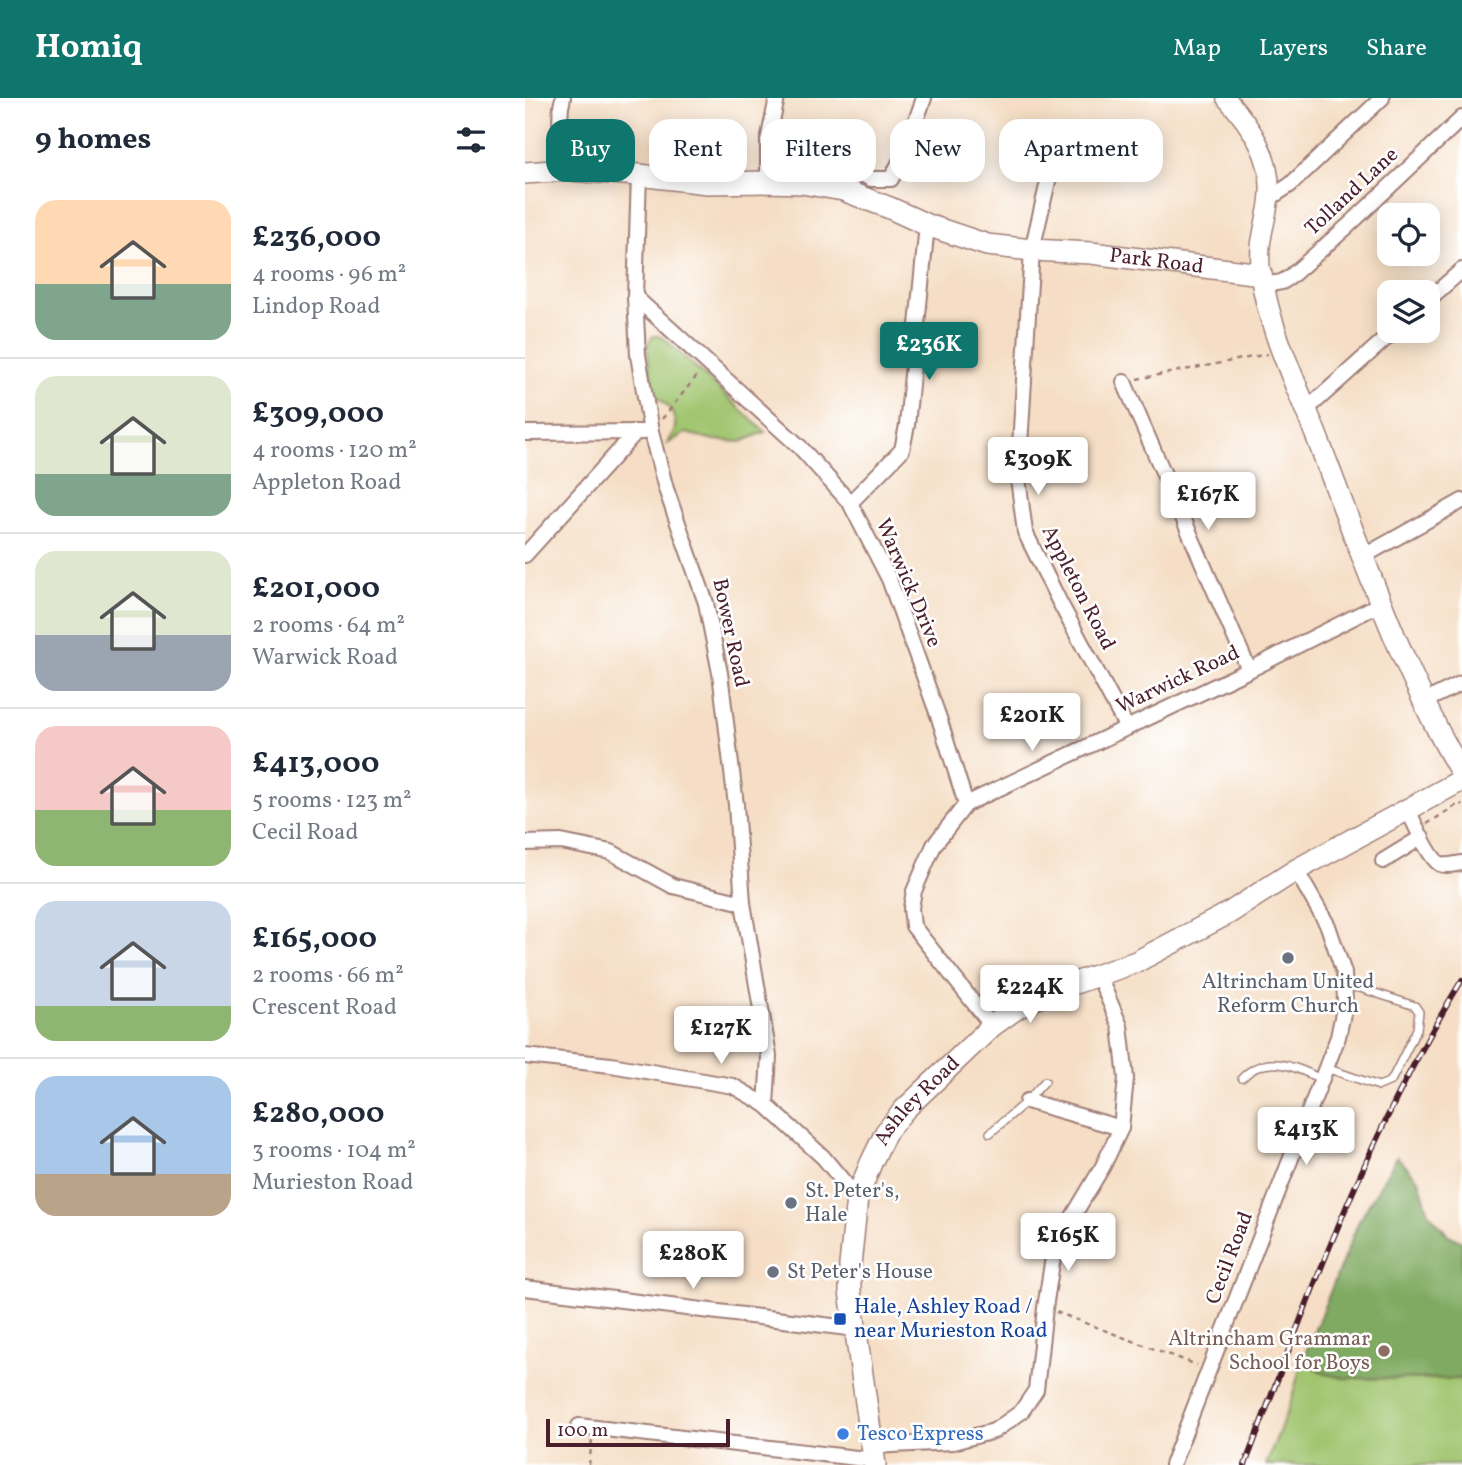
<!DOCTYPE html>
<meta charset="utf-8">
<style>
:root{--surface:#fff;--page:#f6f6f7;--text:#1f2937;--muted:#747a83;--line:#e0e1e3;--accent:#0f766e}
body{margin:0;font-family:Vollkorn,serif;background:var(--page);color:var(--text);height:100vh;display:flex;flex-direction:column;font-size:26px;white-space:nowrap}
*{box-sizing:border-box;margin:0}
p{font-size:23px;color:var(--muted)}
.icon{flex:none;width:38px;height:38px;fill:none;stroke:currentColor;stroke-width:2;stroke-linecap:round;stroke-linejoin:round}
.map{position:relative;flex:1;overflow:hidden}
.details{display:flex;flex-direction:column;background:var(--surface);width:525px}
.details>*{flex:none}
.banner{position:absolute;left:21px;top:21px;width:665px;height:63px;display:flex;gap:14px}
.tools{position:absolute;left:852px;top:105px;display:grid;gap:14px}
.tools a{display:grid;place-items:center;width:63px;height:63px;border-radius:14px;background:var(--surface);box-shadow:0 4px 18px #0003;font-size:35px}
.scale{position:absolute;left:21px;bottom:18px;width:184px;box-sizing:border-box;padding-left:7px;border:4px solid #4a1f2b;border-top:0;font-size:19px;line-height:24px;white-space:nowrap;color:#4a1f2b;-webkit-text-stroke:5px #fff;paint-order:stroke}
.price{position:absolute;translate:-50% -60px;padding:0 16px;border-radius:7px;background:#fff;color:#222;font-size:23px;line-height:46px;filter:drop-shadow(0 2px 4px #0008)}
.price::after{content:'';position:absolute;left:50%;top:42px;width:21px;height:16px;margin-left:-10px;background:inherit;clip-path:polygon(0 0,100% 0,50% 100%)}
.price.selected{background:var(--accent);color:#fff}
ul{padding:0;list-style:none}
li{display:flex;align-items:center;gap:21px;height:175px;padding:0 35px}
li+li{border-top:2px solid var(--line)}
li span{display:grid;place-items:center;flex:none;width:196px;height:140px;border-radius:21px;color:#555}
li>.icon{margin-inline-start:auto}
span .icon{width:84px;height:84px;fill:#fffc;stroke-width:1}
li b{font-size:30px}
h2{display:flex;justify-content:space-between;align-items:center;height:84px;padding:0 35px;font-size:30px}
.pill{padding:0 24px;border-radius:21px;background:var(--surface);box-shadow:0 4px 18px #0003;font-size:24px;line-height:63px}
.pill.selected{background:var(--accent);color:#fff}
header{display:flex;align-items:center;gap:42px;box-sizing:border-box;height:98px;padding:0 35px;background:var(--accent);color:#fff}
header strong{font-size:33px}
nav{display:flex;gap:38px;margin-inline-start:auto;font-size:24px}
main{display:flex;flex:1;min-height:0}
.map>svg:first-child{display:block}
.green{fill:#a1c56f;stroke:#76724d;stroke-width:2}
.forest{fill:#80aa62;stroke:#656446;stroke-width:2}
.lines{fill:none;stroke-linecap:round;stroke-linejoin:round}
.service-casing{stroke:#a07e78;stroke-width:10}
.minor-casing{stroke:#a07e78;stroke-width:18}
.tertiary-casing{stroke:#a07e78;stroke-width:21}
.secondary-casing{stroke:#a07e78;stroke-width:24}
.path{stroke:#a07e78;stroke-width:2.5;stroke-dasharray:5 5;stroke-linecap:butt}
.service{stroke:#fff;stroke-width:7}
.minor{stroke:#fff;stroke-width:14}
.tertiary{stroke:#fff;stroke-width:18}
.secondary{stroke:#fff;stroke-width:21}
.rail-casing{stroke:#4a1f2b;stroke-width:6}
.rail{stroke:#fff;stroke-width:3.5;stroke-dasharray:10;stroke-linecap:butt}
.worship-dot{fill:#6b7280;stroke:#fff;stroke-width:2.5}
.transit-dot{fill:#1a4fb4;stroke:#fff;stroke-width:2.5}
.education-dot{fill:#8d6e63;stroke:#fff;stroke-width:2.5}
.shop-dot{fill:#3f7fe0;stroke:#fff;stroke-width:2.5}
.labels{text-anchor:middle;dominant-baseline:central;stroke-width:5;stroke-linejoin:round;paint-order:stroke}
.street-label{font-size:21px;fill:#4a1f2b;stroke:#fff}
.worship-label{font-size:21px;fill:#5b616d;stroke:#fff;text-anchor:start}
.transit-label{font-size:21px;fill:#164399;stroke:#fff;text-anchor:start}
.education-label{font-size:21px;fill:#785e54;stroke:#fff;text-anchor:end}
.shop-label{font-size:21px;fill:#366cbe;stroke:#fff;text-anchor:start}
</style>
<header>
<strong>Homiq</strong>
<nav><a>Map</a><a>Layers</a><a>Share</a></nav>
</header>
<main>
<section class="details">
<h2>9 homes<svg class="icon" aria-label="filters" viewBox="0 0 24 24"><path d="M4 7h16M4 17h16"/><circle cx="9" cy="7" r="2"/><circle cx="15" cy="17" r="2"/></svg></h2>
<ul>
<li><span style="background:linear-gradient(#ffd9b3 60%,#7fa58c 0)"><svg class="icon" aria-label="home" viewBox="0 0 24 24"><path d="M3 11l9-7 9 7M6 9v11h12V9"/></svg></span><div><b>£236,000</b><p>4 rooms · 96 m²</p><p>Lindop Road</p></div></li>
<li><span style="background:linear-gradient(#dfe7d0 70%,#7fa58c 0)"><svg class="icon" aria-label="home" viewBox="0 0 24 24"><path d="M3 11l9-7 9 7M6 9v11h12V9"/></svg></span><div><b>£309,000</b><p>4 rooms · 120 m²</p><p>Appleton Road</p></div></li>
<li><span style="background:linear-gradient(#dfe7d0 60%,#9aa5b1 0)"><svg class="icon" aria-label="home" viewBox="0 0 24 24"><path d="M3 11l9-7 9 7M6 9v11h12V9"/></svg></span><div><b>£201,000</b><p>2 rooms · 64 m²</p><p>Warwick Road</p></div></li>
<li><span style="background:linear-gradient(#f6c9c9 60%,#8fb573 0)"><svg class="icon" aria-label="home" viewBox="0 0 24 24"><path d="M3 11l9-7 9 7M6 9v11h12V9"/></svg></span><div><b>£413,000</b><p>5 rooms · 123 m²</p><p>Cecil Road</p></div></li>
<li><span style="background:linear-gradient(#c9d6e8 75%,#8fb573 0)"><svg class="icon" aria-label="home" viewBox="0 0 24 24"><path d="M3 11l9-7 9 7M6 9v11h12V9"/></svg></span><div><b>£165,000</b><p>2 rooms · 66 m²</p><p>Crescent Road</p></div></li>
<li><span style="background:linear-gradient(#a9c7e8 70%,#b9a48a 0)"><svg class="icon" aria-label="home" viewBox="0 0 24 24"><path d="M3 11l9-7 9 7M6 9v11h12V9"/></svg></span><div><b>£280,000</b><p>3 rooms · 104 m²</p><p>Murieston Road</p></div></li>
</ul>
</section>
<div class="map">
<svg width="937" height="1367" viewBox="0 0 937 1367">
<rect width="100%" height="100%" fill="#fff"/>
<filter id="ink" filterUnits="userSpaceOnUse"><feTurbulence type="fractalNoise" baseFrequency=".0143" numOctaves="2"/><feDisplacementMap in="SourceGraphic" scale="14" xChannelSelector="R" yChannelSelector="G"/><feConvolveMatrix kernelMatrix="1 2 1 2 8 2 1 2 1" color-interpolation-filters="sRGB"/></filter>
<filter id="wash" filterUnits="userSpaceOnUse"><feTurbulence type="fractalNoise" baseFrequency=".00686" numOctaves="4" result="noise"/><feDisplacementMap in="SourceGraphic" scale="28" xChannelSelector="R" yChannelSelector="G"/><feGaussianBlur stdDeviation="1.57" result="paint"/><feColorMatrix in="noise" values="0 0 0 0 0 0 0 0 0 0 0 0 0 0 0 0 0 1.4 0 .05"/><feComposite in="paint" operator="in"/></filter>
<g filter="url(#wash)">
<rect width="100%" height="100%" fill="#f5dec5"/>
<g class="green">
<path d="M128,238h6l8,5 98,91 -24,10 -27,-2 -28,-7 -19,11c3,-5 7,-10 8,-16 1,-14 -9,-28 -22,-32l-6,-50z"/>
<polygon points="777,1263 801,1276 819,1280 937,1281 937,1367 741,1367 766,1303"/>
</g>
<polygon class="forest" points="872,1059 894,1082 904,1115 922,1136 937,1144 937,1281 819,1280 801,1276 777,1263 834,1123"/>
</g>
<g filter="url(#ink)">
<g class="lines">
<defs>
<g id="service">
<polyline points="801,970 854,988 866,983 892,931 894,914 890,908 835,890 820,888"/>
<path d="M717,980c25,-25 51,-12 79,1"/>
<polyline points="465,1035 502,1003 520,983"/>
</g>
<g id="minor">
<path d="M38,0c-7,23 1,49 5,72"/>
<polyline points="243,43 303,59 346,81 366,81 379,56 399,0"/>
<polyline points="532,45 507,152 493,380 500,434 534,503 602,630"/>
<polyline points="114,77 110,199 113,257 126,334 141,391 181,505 195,575 211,707 218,805 244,958 241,1007"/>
<polyline points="243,84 243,43 252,0"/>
<polyline points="745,100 765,87 857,0"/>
<polyline points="738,187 757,184 765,179 824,127 937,20"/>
<polyline points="110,199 275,349 325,405 364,481 414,620 441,706"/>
<polyline points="903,202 937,172"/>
<polyline points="599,284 724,572"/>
<polyline points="781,312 869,233"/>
<polyline points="0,335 118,334"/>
<polyline points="325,405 377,352 382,327 402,127"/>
<polyline points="0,457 111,334"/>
<polyline points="837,459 937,403"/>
<polyline points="898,604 937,585"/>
<path d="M883,712c6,12 21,48 32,54 7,3 15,0 22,-1"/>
<polyline points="0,745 36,744 86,754 148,788 218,805"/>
<polyline points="858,763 897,739"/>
<polyline points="467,928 388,828 386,810 389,793 409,747 441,706 724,572 855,506"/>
<polyline points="0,958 86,967 208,988 241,1007 298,1059 332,1100"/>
<polyline points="502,1003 596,1030"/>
<polyline points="0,1190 331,1231"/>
<polyline points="54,1328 349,1362"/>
<polyline points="348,1348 428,1344 469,1333 496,1314 511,1292 520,1210 528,1159 547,1120 578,1068 596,1030 601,980 595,928 573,876"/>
<polyline points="647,1367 813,939 820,906 819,875 803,828 771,772"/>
</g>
<path id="tertiary" d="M701,0c25,28 48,61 43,101 -1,13 -5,25 -7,38 -3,12 -2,25 -1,37"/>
<g id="secondary">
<path id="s1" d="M0,75l43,-3 71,5 68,8 61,-1 34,1 41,7 47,18 37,17 60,20 45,5 59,3 170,21c9,60 38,115 59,171 26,68 51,137 80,204 19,42 37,84 62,124"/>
<path id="s2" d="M350,1367l-25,-174v-26l7,-67 14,-35 15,-31 18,-22 88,-84 25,-18 29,-15 90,-31 93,-49 67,-43 166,-90"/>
</g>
</defs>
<use href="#service" class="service-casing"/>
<use href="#minor" class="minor-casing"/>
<use href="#tertiary" class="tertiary-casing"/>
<use href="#secondary" class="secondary-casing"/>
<g class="path">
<polyline points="612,281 743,256"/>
<polyline points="137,321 175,274"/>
<polyline points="902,726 935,705 937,707"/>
<polyline points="531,1214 672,1267"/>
<polyline points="64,1367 67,1342"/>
</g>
<use href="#service" class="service"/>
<use href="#minor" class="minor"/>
<use href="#tertiary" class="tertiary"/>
<use href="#secondary" class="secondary"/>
<defs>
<path id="rail" d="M720,1367c63,-166 123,-333 217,-485"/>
</defs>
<use href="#rail" class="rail-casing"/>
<use href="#rail" class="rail"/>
</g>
</g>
<g class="worship-dot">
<circle cx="763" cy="860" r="7"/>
<circle cx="266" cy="1105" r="7"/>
<circle cx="248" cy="1174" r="7"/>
</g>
<rect class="transit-dot" x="308" y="1214" width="14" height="14" rx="3.5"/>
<circle class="education-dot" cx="859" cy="1253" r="7"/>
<circle class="shop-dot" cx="318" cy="1336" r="7"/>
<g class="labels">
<g class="street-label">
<text transform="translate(827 94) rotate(-43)">Tolland Lane</text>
<text stroke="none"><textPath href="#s1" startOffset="644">Park Road</textPath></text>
<text transform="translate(383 485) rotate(67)">Warwick Drive</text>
<text transform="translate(553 490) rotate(63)">Appleton Road</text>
<text transform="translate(205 535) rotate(78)">Bower Road</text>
<text transform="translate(653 582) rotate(-25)">Warwick Road</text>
<text stroke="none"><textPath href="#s2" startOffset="385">Ashley Road</textPath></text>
<text transform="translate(705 1160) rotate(-69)">Cecil Road</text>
</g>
<g class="worship-label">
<text x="763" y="884" text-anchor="middle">Altrincham United<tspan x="763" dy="24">Reform Church</tspan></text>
<text x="280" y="1093">St. Peter's,<tspan x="280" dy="24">Hale</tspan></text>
<text x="262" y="1174">St Peter's House</text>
</g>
<g class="transit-label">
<text x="329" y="1209">Hale, Ashley Road /<tspan x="329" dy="24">near Murieston Road</tspan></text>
</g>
<g class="education-label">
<text x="845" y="1241">Altrincham Grammar<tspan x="845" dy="24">School for Boys</tspan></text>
</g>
<g class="shop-label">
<text x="332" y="1336">Tesco Express</text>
</g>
</g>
</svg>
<div class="tools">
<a><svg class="icon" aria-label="locate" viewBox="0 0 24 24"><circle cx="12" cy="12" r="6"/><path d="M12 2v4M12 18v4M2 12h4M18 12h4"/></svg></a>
<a><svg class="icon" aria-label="layers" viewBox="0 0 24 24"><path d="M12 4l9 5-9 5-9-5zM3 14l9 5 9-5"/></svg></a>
</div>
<div class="scale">100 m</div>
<b class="price selected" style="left:404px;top:284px">£236K</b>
<b class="price" style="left:513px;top:399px">£309K</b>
<b class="price" style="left:683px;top:434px">£167K</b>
<b class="price" style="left:507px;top:655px">£201K</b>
<b class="price" style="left:505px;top:927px">£224K</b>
<b class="price" style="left:196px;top:968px">£127K</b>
<b class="price" style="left:781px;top:1069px">£413K</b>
<b class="price" style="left:543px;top:1175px">£165K</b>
<b class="price" style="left:168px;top:1193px">£280K</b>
<div class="banner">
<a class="pill selected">Buy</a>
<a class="pill">Rent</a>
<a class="pill">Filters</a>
<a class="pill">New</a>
<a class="pill">Apartment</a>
</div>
</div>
</main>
